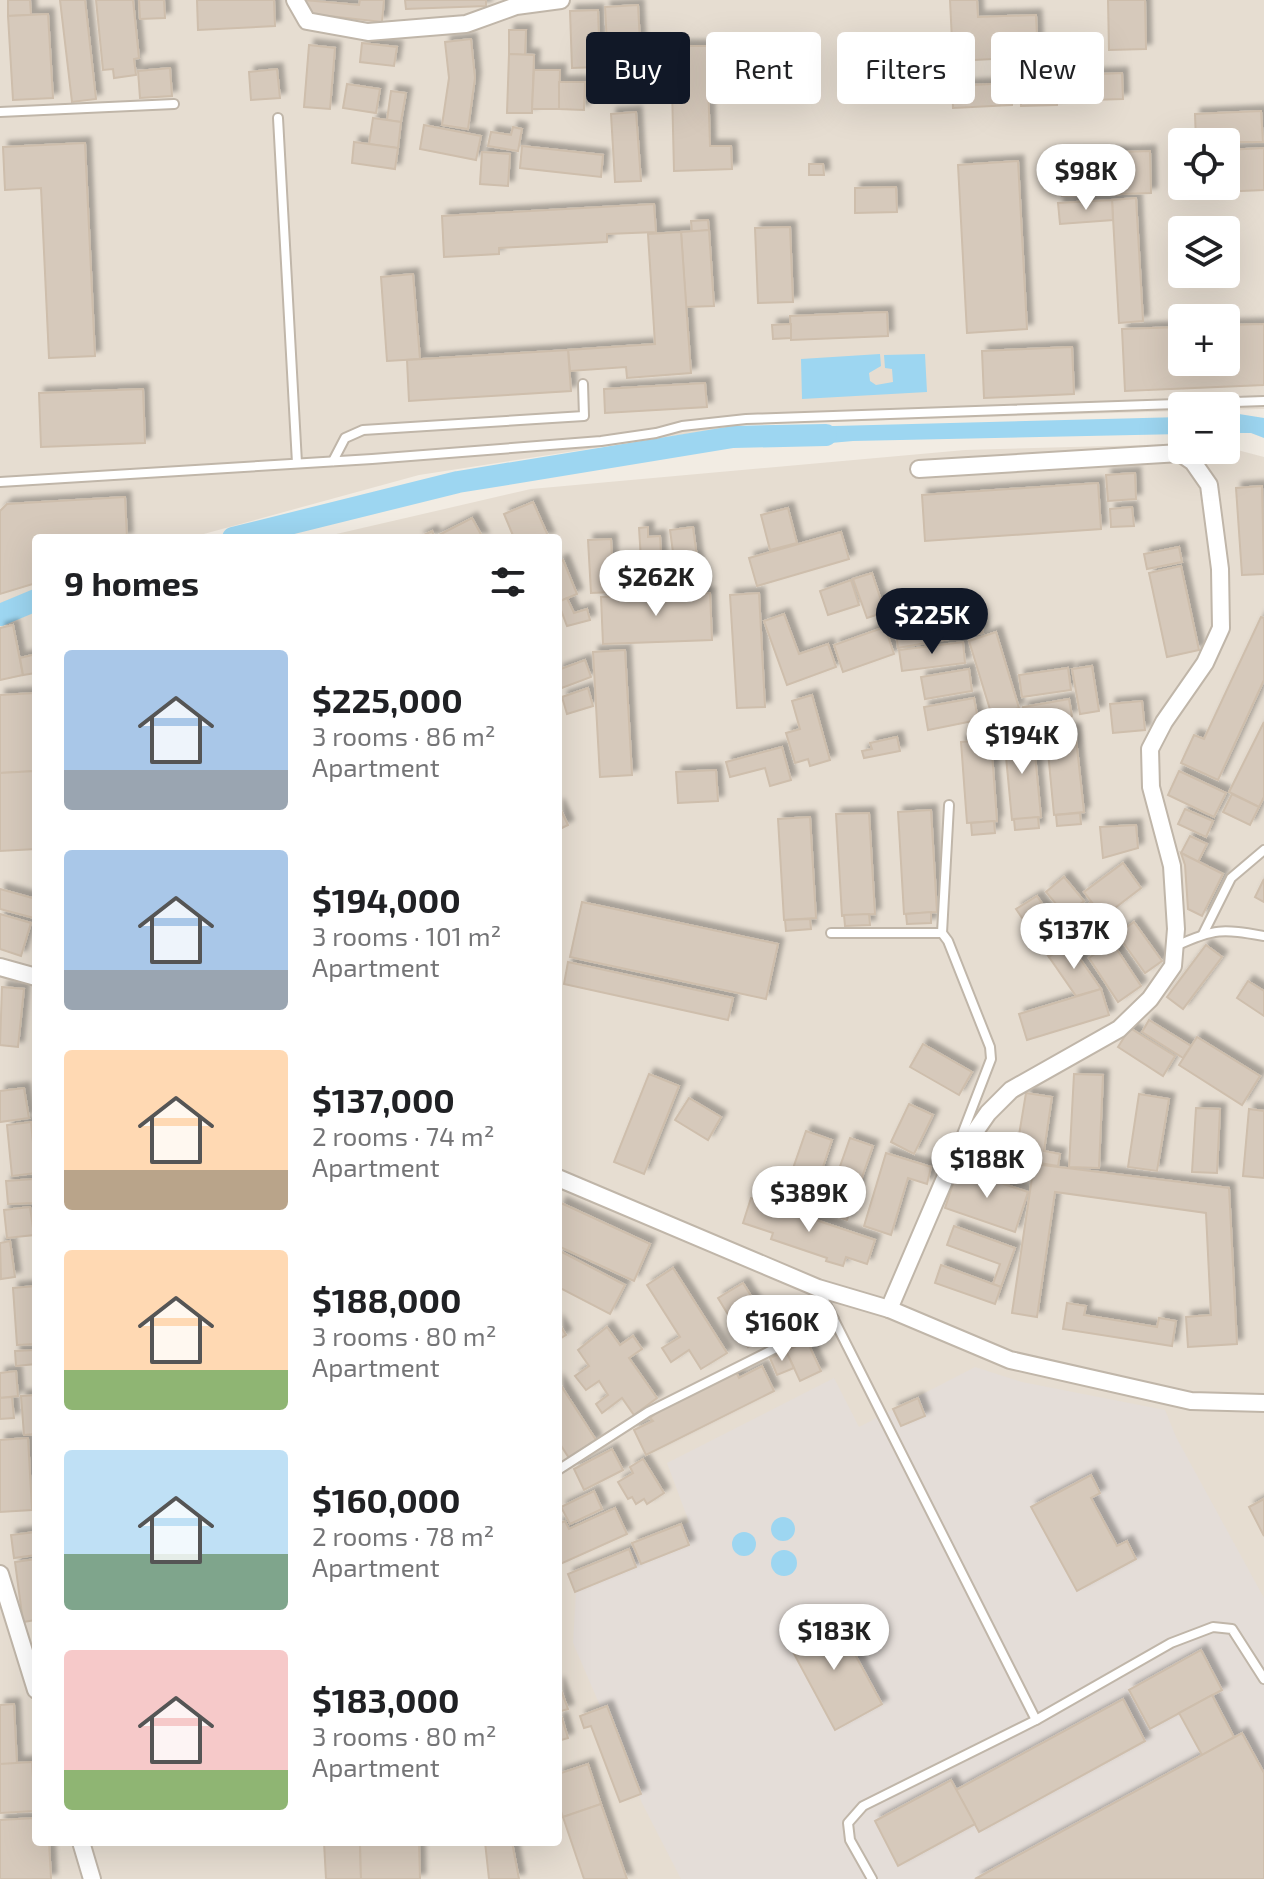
<!DOCTYPE html>
<meta charset="utf-8">
<style>
:root{--surface:#fff;--page:#f2f2f2;--text:#202124;--muted:#757577;--accent:#111827}
body{margin:0;font-family:"Exo 2",sans-serif;background:var(--page);color:var(--text);height:100vh;display:flex;flex-direction:column;font-size:30px;white-space:nowrap}
*{box-sizing:border-box;margin:0}
p{font-size:26px;color:var(--muted)}
.icon{flex:none;width:44px;height:44px;fill:none;stroke:currentColor;stroke-width:2;stroke-linecap:round;stroke-linejoin:round}
.map{position:relative;flex:1;overflow:hidden}
.sheet{position:absolute;left:32px;top:534px;width:530px;height:1312px;display:flex;flex-direction:column;background:var(--surface);border-radius:8px;box-shadow:0 8px 32px #0002}
.sheet>*{flex:none}
.hud{position:absolute;left:586px;top:32px;width:558px;height:72px;display:flex;gap:16px}
.tools{position:absolute;left:1168px;top:128px;display:grid;gap:16px}
.tools a{display:grid;place-items:center;width:72px;height:72px;border-radius:8px;background:var(--surface);box-shadow:0 8px 32px #0002;font-size:40px}
.price{position:absolute;translate:-50% -68px;padding:0 18px;border-radius:28px;background:#fff;color:#222;font-size:26px;line-height:52px;filter:drop-shadow(0 2px 4px #0008)}
.price::after{content:'';position:absolute;left:50%;top:48px;width:24px;height:18px;margin-left:-12px;background:inherit;clip-path:polygon(0 0,100% 0,50% 100%)}
.price.active{background:var(--accent);color:#fff}
ul{padding:0;list-style:none}
li{display:flex;align-items:center;gap:24px;height:200px;padding:0 32px}
li span{display:grid;place-items:center;flex:none;width:224px;height:160px;border-radius:8px;color:#555}
li>.icon{margin-inline-start:auto}
span .icon{width:96px;height:96px;fill:#fffc;stroke-width:1}
li b{font-size:34px}
h2{display:flex;justify-content:space-between;align-items:center;height:96px;padding:0 32px;font-size:34px}
.chip{padding:0 28px;border-radius:8px;background:var(--surface);box-shadow:0 8px 32px #0002;font-size:28px;line-height:72px}
.chip.active{background:var(--accent);color:#fff}
.map>svg:first-child{display:block}
.residential{fill:#e6ddd1;fill-rule:evenodd}
.industrial{fill:#e4ddd8}
.water{fill:#9dd6f1}
.lines{fill:none;stroke-linecap:round;stroke-linejoin:round}
.canal{stroke:#9dd6f1;stroke-width:22}
.building{fill:#d6c9bb;stroke:#cebeac;stroke-width:2;filter:url(#shadow)}
.service-casing{stroke:#c0b6a9;stroke-width:12}
.minor-casing{stroke:#c0b6a9;stroke-width:20}
.service{stroke:#fff;stroke-width:8}
.minor{stroke:#fff;stroke-width:16}
</style>
<div class="map">
<svg width="1264" height="1879" viewBox="0 0 1264 1879">
<defs>
<filter id="shadow"><feDropShadow dx="5.5" dy="-5.5" stdDeviation="2" flood-color="#0004"/></filter>
</defs>
<rect width="100%" height="100%" fill="#f2ece3"/>
<path class="residential" d="M0,0h1264v409l-38,1v-4h-44v5l-431,13 -332,51 -230,63h-153v1304h522v-1304h-239l212,-49 434,-39 217,-6v6h44v-3l38,10v1422h-1264zM1182,142h44v44h-44zM1182,230h44v44h-44zM1182,318h44v44h-44z"/>
<polygon class="industrial" points="975,1367 1022,1382 1165,1410 1176,1437 1264,1598 1264,1879 681,1879 642,1803 573,1643 576,1595 571,1575 689,1522 667,1463 834,1378 859,1427"/>
<g class="water">
<polygon points="880,354 881,366 869,373 870,381 876,385 893,382 892,369 885,368 884,355 925,354 927,392 802,399 801,359"/>
<polygon points="1239,414 1264,418 1264,438 1251,433 1226,433 1226,415"/>
<polygon points="1182,417 1182,434 853,441 797,446 796,427"/>
<circle cx="783" cy="1529" r="12"/>
<circle cx="744" cy="1544" r="12"/>
<circle cx="784" cy="1563" r="13"/>
</g>
<g class="lines">
<g class="canal">
<polyline points="233,538 458,482 733,437 826,435"/>
<polyline points="0,615 36,600"/>
</g>
</g>
<g class="building">
<polygon points="8,0 30,0 31,15 8,16"/>
<polygon points="60,0 85,0 96,99 72,102"/>
<polygon points="96,0 133,0 139,58 134,59 136,75 114,78 113,69 103,70"/>
<polygon points="139,0 164,0 165,18 140,19"/>
<polygon points="197,0 274,0 275,26 198,30"/>
<polygon points="304,0 359,5 360,0 384,0 382,22 311,14"/>
<polygon points="405,0 486,0 486,6 406,9"/>
<polygon points="950,0 977,0 978,17 1036,15 1038,57 953,61"/>
<polygon points="1108,0 1145,0 1146,49 1109,50"/>
<polygon points="638,5 642,80 609,82 605,7"/>
<polygon points="598,10 600,67 572,68 570,11"/>
<polygon points="48,14 53,98 13,100 8,16"/>
<polygon points="509,30 526,30 525,55 509,54"/>
<polygon points="471,39 475,78 468,129 442,125 449,78 445,42"/>
<polygon points="362,43 397,47 394,66 360,62"/>
<polygon points="309,45 335,48 330,109 304,107"/>
<polygon points="671,46 707,46 710,146 731,146 732,169 674,171"/>
<polygon points="509,54 534,55 532,113 507,113"/>
<polygon points="170,68 172,96 140,98 138,71"/>
<polygon points="277,69 280,98 251,100 249,72"/>
<polygon points="534,70 560,70 559,109 532,109"/>
<polygon points="1122,73 1123,99 1057,101 1056,76"/>
<polygon points="559,82 585,82 584,110 559,109"/>
<polygon points="1057,82 1057,105 1021,106 1020,83"/>
<polygon points="1011,83 1012,105 953,108 952,86"/>
<polygon points="347,84 380,89 376,113 343,108"/>
<polygon points="391,91 406,93 401,122 387,120"/>
<polygon points="1261,111 1263,142 1196,142 1195,114"/>
<polygon points="636,112 641,181 615,182 611,114"/>
<polygon points="373,118 401,122 398,148 369,144"/>
<polygon points="424,125 481,136 476,160 420,149"/>
<polygon points="513,127 522,129 518,151 488,146 491,132 511,135"/>
<polygon points="354,142 398,148 395,169 352,163"/>
<polygon points="85,143 95,356 49,358 41,188 5,190 3,147"/>
<polygon points="522,146 603,155 601,177 520,168"/>
<polygon points="1264,148 1264,190 1194,193 1194,186 1226,186 1226,150"/>
<polygon points="1150,151 1151,193 1062,196 1061,154"/>
<polygon points="482,152 510,154 508,186 480,184"/>
<polygon points="1018,161 1027,329 967,333 958,165"/>
<polygon points="809,164 823,164 824,175 809,175"/>
<polygon points="896,187 897,212 855,213 855,188"/>
<polygon points="1136,198 1143,321 1119,323 1112,200"/>
<polygon points="1112,200 1113,220 1060,224 1058,203"/>
<polygon points="654,204 656,232 607,234 607,242 499,248 499,254 444,257 442,216"/>
<polygon points="708,220 709,230 692,232 691,221"/>
<polygon points="790,227 793,302 758,303 755,228"/>
<polygon points="709,230 714,306 686,307 681,232"/>
<polygon points="681,232 691,373 627,378 626,367 570,371 568,350 655,344 648,234"/>
<polygon points="413,274 420,359 387,361 381,277"/>
<polygon points="887,312 888,336 791,340 790,316"/>
<polygon points="791,324 791,338 773,339 772,325"/>
<polygon points="1264,324 1264,385 1125,391 1122,329 1182,327 1182,362 1226,362 1226,325"/>
<polygon points="1072,347 1074,394 984,398 982,351"/>
<polygon points="568,350 571,391 409,401 407,360"/>
<polygon points="705,383 707,407 605,413 604,389"/>
<polygon points="143,389 145,443 41,447 39,393"/>
<polygon points="1135,473 1136,499 1108,501 1106,475"/>
<polygon points="1098,483 1101,529 925,541 922,495"/>
<polygon points="1262,486 1264,574 1242,575 1236,488"/>
<polygon points="125,497 127,538 36,538 36,583 0,594 0,511 7,504"/>
<polygon points="533,502 549,538 514,538 504,514"/>
<polygon points="1132,507 1134,526 1111,527 1110,509"/>
<polygon points="788,508 797,543 770,550 761,515"/>
<polygon points="472,518 483,538 438,538 437,536"/>
<polygon points="648,527 648,537 660,536 663,590 643,592 639,528"/>
<polygon points="693,527 700,580 677,583 670,530"/>
<polygon points="432,531 435,538 418,538"/>
<polygon points="841,532 849,559 757,586 749,558"/>
<polygon points="611,539 614,592 591,593 588,540"/>
<polygon points="1179,547 1182,562 1147,569 1144,554"/>
<polygon points="563,560 577,594 558,602 558,562"/>
<polygon points="1181,566 1199,650 1167,657 1149,573"/>
<polygon points="872,573 885,612 867,618 853,579"/>
<polygon points="851,580 859,605 828,615 820,591"/>
<polygon points="710,593 712,640 603,644 601,597"/>
<polygon points="759,593 765,707 737,708 730,595"/>
<polygon points="567,598 574,613 587,609 590,620 567,626 558,602"/>
<polygon points="980,613 983,633 898,648 895,627"/>
<polygon points="784,614 799,654 828,644 836,667 787,685 764,621"/>
<polygon points="1261,617 1264,618 1264,680 1218,780 1181,763 1194,735 1204,739"/>
<polygon points="13,625 23,675 0,680 0,628"/>
<polygon points="885,627 894,654 843,672 834,645"/>
<polygon points="996,632 1019,708 992,716 969,641"/>
<polygon points="963,642 965,663 902,671 899,650"/>
<polygon points="625,650 632,775 600,777 593,652"/>
<polygon points="36,654 36,673 23,675 20,658"/>
<polygon points="585,660 591,677 559,689 558,670"/>
<polygon points="1092,666 1099,711 1080,714 1072,669"/>
<polygon points="1068,668 1071,690 1022,697 1019,675"/>
<polygon points="969,669 972,691 925,699 921,677"/>
<polygon points="588,688 593,706 567,714 562,697"/>
<polygon points="36,693 36,771 0,773 0,695"/>
<polygon points="812,695 830,760 810,766 808,759 795,763 786,733 800,729 792,701"/>
<polygon points="974,698 978,720 928,730 924,707"/>
<polygon points="1069,699 1072,716 1026,724 1023,707"/>
<polygon points="1142,701 1145,730 1113,733 1110,704"/>
<polygon points="1264,722 1264,797 1259,807 1229,792"/>
<polygon points="1075,729 1084,812 1054,815 1046,731"/>
<polygon points="1033,733 1041,817 1012,820 1004,736"/>
<polygon points="897,737 900,751 864,758 862,751 872,749 870,743"/>
<polygon points="991,739 997,821 967,823 961,742"/>
<polygon points="782,747 791,780 770,786 765,768 730,777 726,762"/>
<polygon points="716,770 718,801 678,803 676,772"/>
<polygon points="36,771 36,849 0,851 0,773"/>
<polygon points="1179,771 1226,793 1214,817 1168,795"/>
<polygon points="1232,794 1259,807 1250,825 1223,812"/>
<polygon points="558,804 568,825 558,830"/>
<polygon points="1185,809 1213,821 1206,837 1178,824"/>
<polygon points="931,810 937,912 904,914 898,812"/>
<polygon points="869,813 875,914 842,916 836,814"/>
<polygon points="1080,813 1081,824 1057,826 1056,815"/>
<polygon points="810,817 816,918 784,920 778,819"/>
<polygon points="1038,817 1039,828 1015,830 1014,819"/>
<polygon points="994,821 995,833 972,835 971,823"/>
<polygon points="1136,825 1138,848 1103,858 1100,827"/>
<polygon points="1190,836 1207,844 1198,862 1181,853"/>
<polygon points="1181,853 1223,874 1202,916 1188,909 1185,865"/>
<polygon points="1123,863 1141,888 1103,917 1084,892"/>
<polygon points="1064,877 1084,901 1066,916 1046,892"/>
<polygon points="1264,879 1264,902 1255,897"/>
<polygon points="0,889 36,899 34,918 0,909"/>
<polygon points="1037,896 1069,943 1049,957 1016,909"/>
<polygon points="582,902 778,944 766,999 570,957"/>
<polygon points="1091,902 1103,917 1093,925 1098,932 1081,945 1064,923"/>
<polygon points="931,912 931,923 907,924 906,914"/>
<polygon points="0,914 31,923 21,956 0,949"/>
<polygon points="869,914 870,925 845,926 844,915"/>
<polygon points="810,919 811,929 786,931 785,920"/>
<polygon points="1134,922 1162,961 1145,973 1117,934"/>
<polygon points="1112,942 1141,986 1118,1002 1089,958"/>
<polygon points="1069,943 1101,989 1076,996 1049,957"/>
<polygon points="1206,945 1222,957 1183,1009 1167,997"/>
<polygon points="568,962 733,998 728,1020 564,984"/>
<polygon points="1248,981 1264,991 1264,1016 1237,998"/>
<polygon points="2,987 24,989 18,1047 0,1045"/>
<polygon points="1101,989 1109,1015 1027,1040 1019,1014"/>
<polygon points="1149,1020 1191,1046 1183,1058 1142,1032"/>
<polygon points="1130,1028 1175,1056 1163,1076 1118,1047"/>
<polygon points="1197,1037 1260,1076 1242,1105 1179,1065"/>
<polygon points="923,1044 972,1072 959,1095 910,1067"/>
<polygon points="649,1074 679,1086 644,1174 614,1162"/>
<polygon points="1074,1074 1103,1075 1099,1168 1069,1167"/>
<polygon points="24,1088 29,1118 0,1122 0,1091"/>
<polygon points="1026,1093 1052,1097 1044,1151 1060,1154 1058,1166 1015,1159"/>
<polygon points="1139,1094 1169,1099 1157,1171 1128,1167"/>
<polygon points="689,1098 721,1117 708,1140 675,1120"/>
<polygon points="909,1104 933,1115 914,1154 891,1142"/>
<polygon points="1196,1108 1220,1109 1217,1173 1192,1172"/>
<polygon points="1249,1109 1264,1111 1264,1178 1243,1176"/>
<polygon points="31,1122 36,1173 12,1176 7,1125"/>
<polygon points="806,1131 832,1140 809,1209 782,1200"/>
<polygon points="850,1138 873,1146 847,1220 824,1212"/>
<polygon points="886,1153 931,1167 927,1184 908,1178 891,1235 864,1226"/>
<polygon points="1034,1164 1229,1188 1237,1344 1188,1347 1186,1317 1211,1315 1206,1213 1055,1192 1037,1317 1012,1313"/>
<polygon points="958,1169 1028,1192 1015,1232 945,1208"/>
<polygon points="34,1179 35,1203 8,1204 6,1181"/>
<polygon points="751,1198 875,1240 867,1264 846,1257 843,1266 826,1261 827,1258 771,1239 773,1233 743,1223"/>
<polygon points="561,1203 650,1244 634,1281 558,1246 558,1210"/>
<polygon points="30,1207 34,1235 7,1238 4,1210"/>
<polygon points="954,1226 1015,1248 1001,1287 993,1284 1000,1264 947,1245"/>
<polygon points="10,1241 15,1277 1,1279 0,1243"/>
<polygon points="558,1250 625,1285 610,1314 558,1287"/>
<polygon points="941,1265 1001,1287 995,1304 935,1283"/>
<polygon points="673,1268 727,1353 701,1369 689,1350 671,1362 662,1348 680,1337 647,1285"/>
<polygon points="743,1283 773,1331 748,1347 718,1298"/>
<polygon points="36,1286 36,1344 17,1345 13,1288"/>
<polygon points="1067,1303 1086,1306 1084,1315 1157,1327 1159,1318 1176,1321 1172,1346 1063,1329"/>
<polygon points="558,1322 566,1335 558,1340"/>
<polygon points="607,1327 620,1345 633,1336 642,1349 629,1358 657,1398 634,1415 622,1398 602,1413 596,1404 608,1395 599,1381 586,1390 575,1376 589,1366 578,1350"/>
<polygon points="807,1341 821,1371 800,1381 786,1351"/>
<polygon points="36,1350 36,1364 16,1366 15,1351"/>
<polygon points="786,1351 794,1368 777,1375 770,1358"/>
<polygon points="762,1366 774,1391 646,1455 634,1430 653,1421 650,1418 669,1403 736,1372 739,1378"/>
<polygon points="16,1371 18,1396 0,1398 0,1373"/>
<polygon points="558,1381 596,1440 569,1458 558,1441"/>
<polygon points="36,1395 36,1434 24,1435 21,1396"/>
<polygon points="12,1397 14,1418 0,1419 0,1398"/>
<polygon points="918,1398 925,1416 901,1426 893,1409"/>
<polygon points="28,1438 32,1510 0,1512 0,1440"/>
<polygon points="612,1449 623,1470 584,1490 574,1469"/>
<polygon points="643,1459 664,1493 647,1504 644,1499 636,1504 632,1497 628,1499 618,1482 633,1473 630,1467"/>
<polygon points="1091,1475 1100,1493 1091,1498 1117,1546 1127,1541 1136,1559 1077,1591 1031,1507"/>
<polygon points="594,1491 602,1509 570,1524 561,1507"/>
<polygon points="1264,1499 1264,1536 1249,1507"/>
<polygon points="615,1508 627,1534 558,1565 558,1524 565,1521 569,1529"/>
<polygon points="681,1524 689,1545 641,1564 632,1543"/>
<polygon points="36,1532 36,1555 14,1558 11,1535"/>
<polygon points="629,1549 636,1567 575,1592 568,1574"/>
<polygon points="36,1559 36,1620 23,1622 15,1562"/>
<polygon points="833,1614 882,1704 835,1730 786,1639"/>
<polygon points="1201,1650 1222,1690 1150,1729 1129,1690"/>
<polygon points="558,1682 568,1709 558,1712"/>
<polygon points="1212,1695 1234,1737 1202,1755 1179,1713"/>
<polygon points="1123,1699 1145,1741 979,1832 956,1790"/>
<polygon points="14,1704 17,1764 0,1764 0,1705"/>
<polygon points="607,1706 641,1794 620,1802 591,1726 584,1728 580,1716"/>
<polygon points="562,1718 568,1738 558,1741 558,1719"/>
<polygon points="1242,1733 1264,1773 1264,1879 975,1879"/>
<polygon points="32,1762 35,1811 0,1813 0,1764"/>
<polygon points="588,1764 601,1804 563,1817 558,1803 558,1774"/>
<polygon points="951,1780 975,1824 898,1866 875,1821"/>
<polygon points="601,1804 627,1879 584,1879 563,1817"/>
<polygon points="36,1818 36,1842 49,1842 51,1879 0,1879 0,1820"/>
<polygon points="324,1842 360,1842 361,1879 326,1879"/>
<polygon points="360,1842 419,1842 420,1879 361,1879"/>
<polygon points="485,1842 512,1842 519,1879 489,1879"/>
</g>
<g class="lines">
<defs>
<g id="service">
<polyline points="0,112 174,104"/>
<polyline points="278,118 297,463"/>
<polyline points="1179,402 1180,453"/>
<polyline points="333,461 345,438 363,430 584,416 583,384"/>
<polyline points="0,482 372,459 601,441 656,433 682,426 746,419 1264,401"/>
<polyline points="831,933 942,933 948,941 990,1047 991,1059 956,1150"/>
<polyline points="942,933 949,805"/>
<polyline points="1203,934 1231,878 1264,850"/>
<path d="M1176,946c39,-18 46,-17 88,-10"/>
<polyline points="818,1288 1036,1720"/>
<polyline points="558,1470 648,1412 834,1319"/>
<polyline points="872,1879 850,1840 848,1823 863,1806 1036,1720 1171,1643 1213,1627 1232,1629 1264,1679"/>
</g>
<g id="minor">
<polyline points="295,0 307,21 368,32 466,24 516,6 561,0"/>
<polyline points="0,967 36,977"/>
<polyline points="558,1178 818,1288 889,1309 1010,1360 1191,1401 1264,1403"/>
<polyline points="889,1309 949,1169 988,1113 1011,1090 1119,1029 1150,999 1173,966 1176,929 1172,866 1151,787 1150,749 1164,722 1205,663 1221,628 1220,569 1209,485 1193,462 1180,453 919,469"/>
<polyline points="0,1574 36,1690"/>
<polyline points="81,1842 92,1879"/>
</g>
</defs>
<use href="#service" class="service-casing"/>
<use href="#minor" class="minor-casing"/>
<use href="#service" class="service"/>
<use href="#minor" class="minor"/>
</g>
</svg>
<div class="tools">
<a><svg class="icon" aria-label="locate" viewBox="0 0 24 24"><circle cx="12" cy="12" r="6"/><path d="M12 2v4M12 18v4M2 12h4M18 12h4"/></svg></a>
<a><svg class="icon" aria-label="layers" viewBox="0 0 24 24"><path d="M12 4l9 5-9 5-9-5zM3 14l9 5 9-5"/></svg></a>
<a>+</a>
<a>−</a>
</div>
<b class="price" style="left:1086px;top:212px">$98K</b>
<b class="price" style="left:656px;top:618px">$262K</b>
<b class="price active" style="left:932px;top:656px">$225K</b>
<b class="price" style="left:1022px;top:776px">$194K</b>
<b class="price" style="left:1074px;top:971px">$137K</b>
<b class="price" style="left:987px;top:1200px">$188K</b>
<b class="price" style="left:809px;top:1234px">$389K</b>
<b class="price" style="left:782px;top:1363px">$160K</b>
<b class="price" style="left:834px;top:1672px">$183K</b>
<div class="hud">
<a class="chip active">Buy</a>
<a class="chip">Rent</a>
<a class="chip">Filters</a>
<a class="chip">New</a>
</div>
<section class="sheet">
<h2>9 homes<svg class="icon" aria-label="filters" viewBox="0 0 24 24"><path d="M4 7h16M4 17h16"/><circle cx="9" cy="7" r="2"/><circle cx="15" cy="17" r="2"/></svg></h2>
<ul>
<li><span style="background:linear-gradient(#a9c7e8 75%,#9aa5b1 0)"><svg class="icon" aria-label="home" viewBox="0 0 24 24"><path d="M3 11l9-7 9 7M6 9v11h12V9"/></svg></span><div><b>$225,000</b><p>3 rooms · 86 m²</p><p>Apartment</p></div></li>
<li><span style="background:linear-gradient(#a9c7e8 75%,#9aa5b1 0)"><svg class="icon" aria-label="home" viewBox="0 0 24 24"><path d="M3 11l9-7 9 7M6 9v11h12V9"/></svg></span><div><b>$194,000</b><p>3 rooms · 101 m²</p><p>Apartment</p></div></li>
<li><span style="background:linear-gradient(#ffd9b3 75%,#b9a48a 0)"><svg class="icon" aria-label="home" viewBox="0 0 24 24"><path d="M3 11l9-7 9 7M6 9v11h12V9"/></svg></span><div><b>$137,000</b><p>2 rooms · 74 m²</p><p>Apartment</p></div></li>
<li><span style="background:linear-gradient(#ffd9b3 75%,#8fb573 0)"><svg class="icon" aria-label="home" viewBox="0 0 24 24"><path d="M3 11l9-7 9 7M6 9v11h12V9"/></svg></span><div><b>$188,000</b><p>3 rooms · 80 m²</p><p>Apartment</p></div></li>
<li><span style="background:linear-gradient(#bfe0f5 65%,#7fa58c 0)"><svg class="icon" aria-label="home" viewBox="0 0 24 24"><path d="M3 11l9-7 9 7M6 9v11h12V9"/></svg></span><div><b>$160,000</b><p>2 rooms · 78 m²</p><p>Apartment</p></div></li>
<li><span style="background:linear-gradient(#f6c9c9 75%,#8fb573 0)"><svg class="icon" aria-label="home" viewBox="0 0 24 24"><path d="M3 11l9-7 9 7M6 9v11h12V9"/></svg></span><div><b>$183,000</b><p>3 rooms · 80 m²</p><p>Apartment</p></div></li>
</ul>
</section>
</div>
